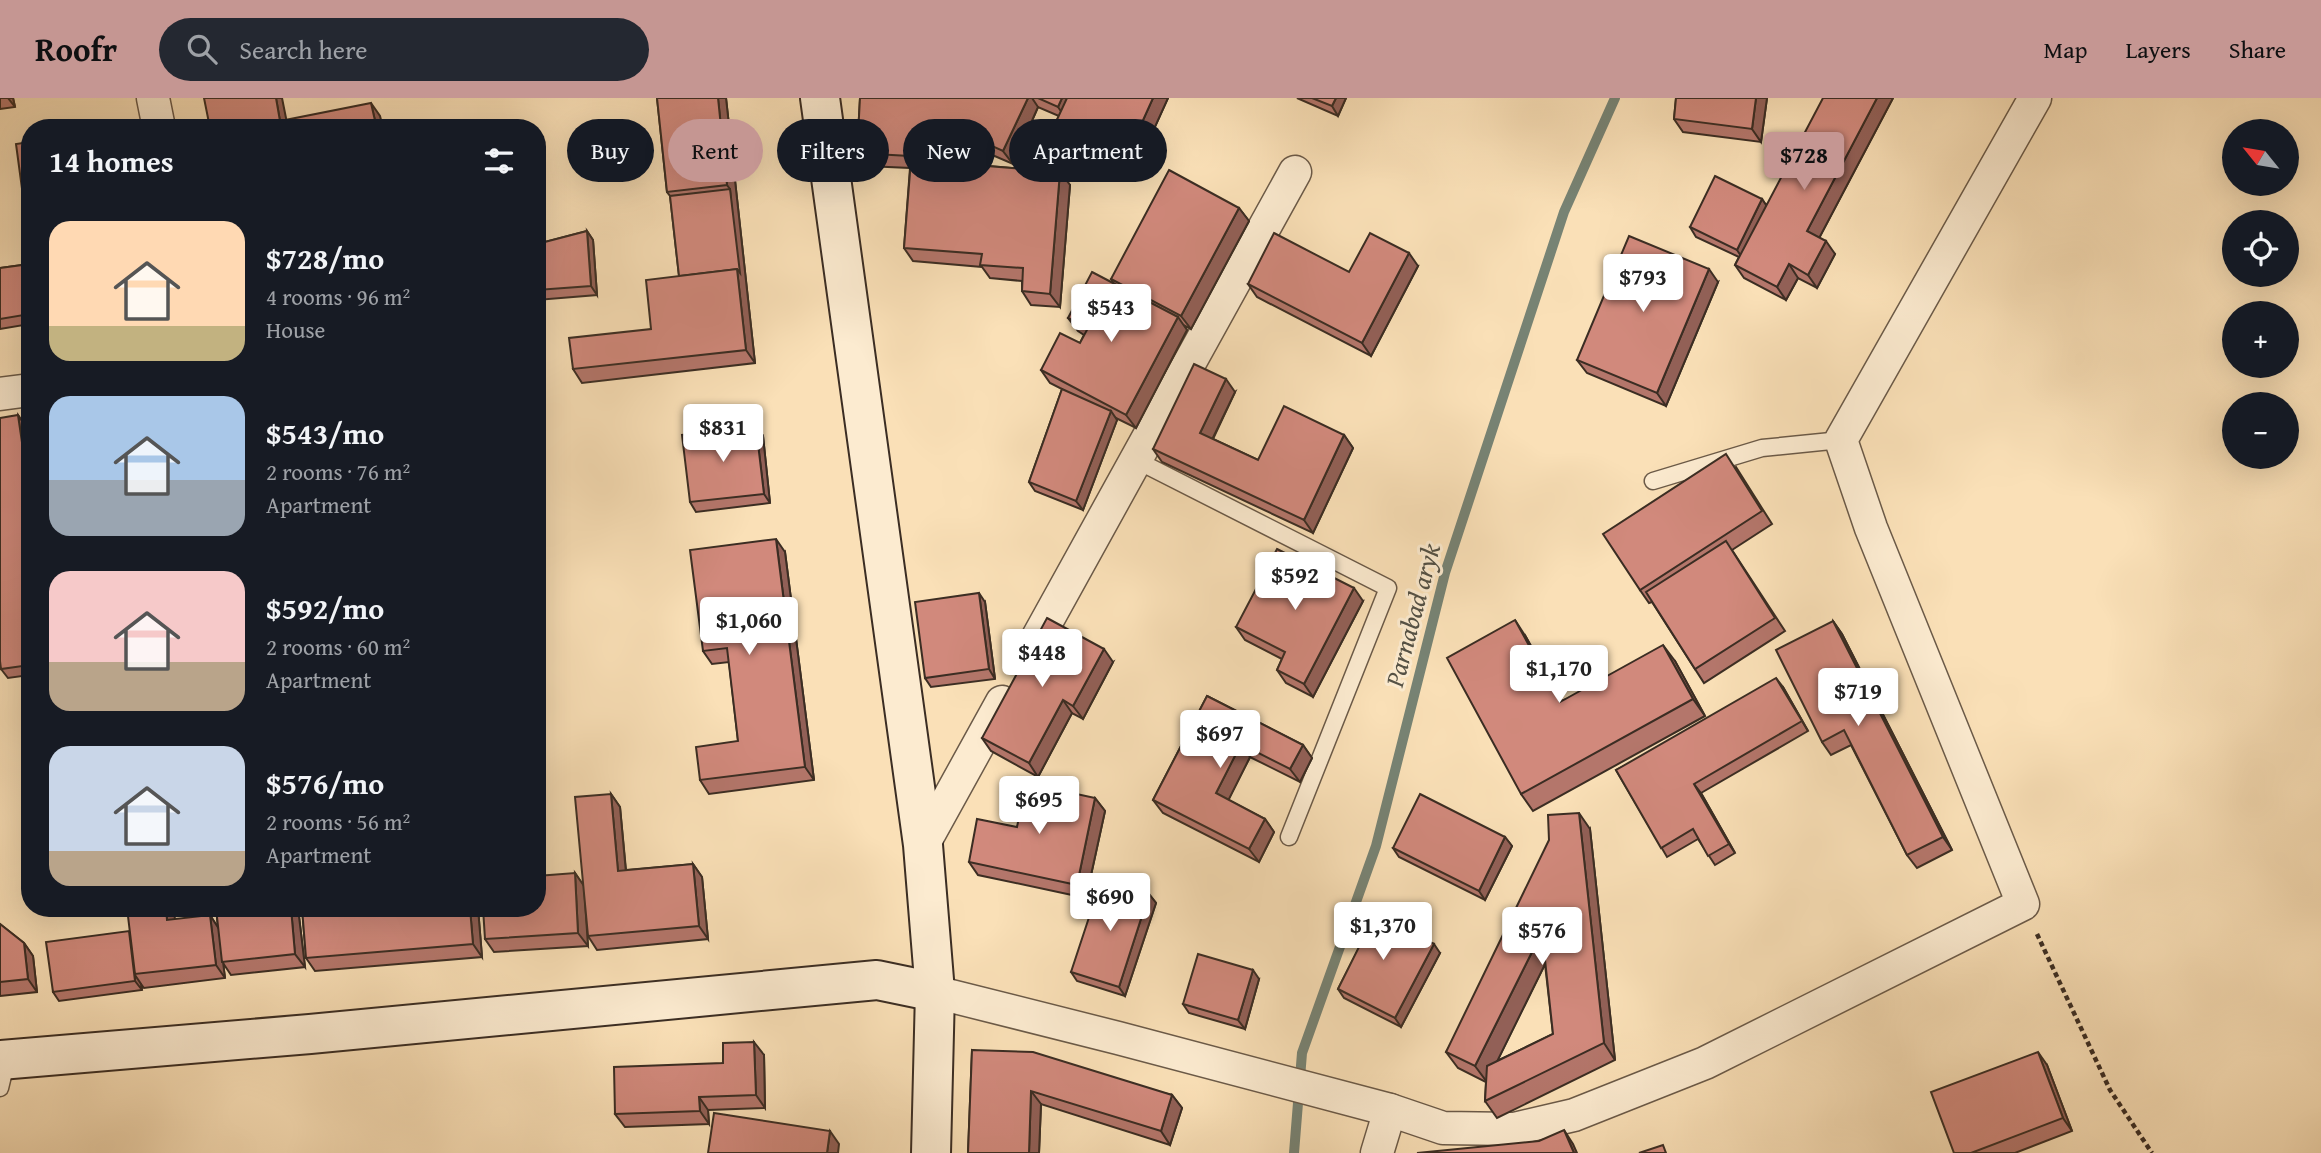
<!DOCTYPE html>
<meta charset="utf-8">
<style>
:root{--surface:#171b24;--page:#242831;--text:#f1f3f6;--muted:#9ea1a6;--accent:#c59692}
body{margin:0;font-family:"Gentium Book Plus",serif;background:var(--page);color:var(--text);height:100vh;display:flex;flex-direction:column;font-size:26px;white-space:nowrap}
*{box-sizing:border-box;margin:0}
p{font-size:23px;color:var(--muted)}
.icon{flex:none;width:38px;height:38px;fill:none;stroke:currentColor;stroke-width:2;stroke-linecap:round;stroke-linejoin:round}
.map{position:relative;flex:1;overflow:hidden}
.details{position:absolute;left:21px;top:21px;width:525px;height:798px;display:flex;flex-direction:column;background:var(--surface);border-radius:28px;box-shadow:0 7px 28px #0002}
.details>*{flex:none}
.guide{position:absolute;left:567px;top:21px;width:665px;height:63px;display:flex;gap:14px}
.needle{width:46px;rotate:300deg}
.buttons{position:absolute;left:2222px;top:21px;display:grid;gap:14px}
.buttons a{display:grid;place-items:center;width:77px;height:77px;border-radius:50%;background:var(--surface);box-shadow:0 7px 28px #0002;font-size:35px}
.price{position:absolute;translate:-50% -60px;padding:0 16px;border-radius:7px;background:#fff;color:#222;font-size:23px;line-height:46px;filter:drop-shadow(0 2px 4px #0008)}
.price::after{content:'';position:absolute;left:50%;top:42px;width:21px;height:16px;margin-left:-10px;background:inherit;clip-path:polygon(0 0,100% 0,50% 100%)}
.price.active{background:var(--accent);color:#111}
ul{padding:0;list-style:none}
li{display:flex;align-items:center;gap:21px;height:175px;padding:0 28px}
li span{display:grid;place-items:center;flex:none;width:196px;height:140px;border-radius:21px;color:#555}
li>.icon{margin-inline-start:auto}
span .icon{width:84px;height:84px;fill:#fffc;stroke-width:1}
li b{font-size:30px}
h2{display:flex;justify-content:space-between;align-items:center;height:84px;padding:0 28px;font-size:30px}
.tag{padding:0 24px;border-radius:32px;background:var(--surface);box-shadow:0 7px 28px #0002;font-size:24px;line-height:63px}
.tag.active{background:var(--accent);color:#111}
header{display:flex;align-items:center;gap:42px;box-sizing:border-box;height:98px;padding:0 35px;background:var(--accent);color:#111}
header strong{font-size:33px}
nav{display:flex;gap:38px;margin-inline-start:auto;font-size:24px}
.search{width:490px;height:63px;background:var(--page);display:flex;align-items:center;gap:18px;box-sizing:border-box;padding:0 24px;border-radius:38px;color:var(--muted);font-size:26px}
.map>svg:first-child{display:block}
.lines{fill:none;stroke-linecap:round;stroke-linejoin:round}
.stream{stroke:#778374;stroke-width:10}
.lane-casing{stroke:#6b5a48;stroke-width:19}
.street-casing{stroke:#6b5a48;stroke-width:35}
.secondary-casing{stroke:#3b2d23;stroke-width:42}
.path{stroke:#3b2d23;stroke-width:4.5;stroke-dasharray:5 3.5;stroke-linecap:butt}
.lane{stroke:#fcebd0;stroke-width:16}
.street{stroke:#fcebd0;stroke-width:32}
.secondary{stroke:#fcebd0;stroke-width:38}
.wall{fill:#b4766b;stroke:#3b2d23;stroke-width:2;fill-rule:evenodd}
.shaded-wall{fill:#926057;stroke:#3b2d23;stroke-width:2}
.building{fill:#d1897c;stroke:#3b2d23;stroke-width:2}
.labels{text-anchor:middle;dominant-baseline:central;stroke-width:6;stroke-linejoin:round;paint-order:stroke}
.water-label{font-size:26px;font-style:italic;fill:#545145;stroke:#fcebd0}
</style>
<header>
<strong>Roofr</strong>
<div class="search"><svg class="icon" aria-label="search" viewBox="0 0 24 24"><circle cx="10" cy="10" r="6"/><path d="M15 15l6 6"/></svg>Search here</div>
<nav><a>Map</a><a>Layers</a><a>Share</a></nav>
</header>
<div class="map">
<svg width="2321" height="1055" viewBox="0 0 2321 1055">
<rect width="100%" height="100%" fill="#fae0b7"/>
<filter id="stains"><feTurbulence type="fractalNoise" baseFrequency=".00286" numOctaves="4"/><feColorMatrix values="0 0 0 0 .2 0 0 0 0 .09 0 0 0 0 .02 0 0 0 .5 -.17"/></filter>
<radialGradient id="worn" r=".72"><stop offset=".6" stop-color="#630" stop-opacity="0"/><stop offset="1" stop-color="#630" stop-opacity=".3"/></radialGradient>
<g class="lines">
<polyline class="stream" points="1294,1055 1302,955 1376,748 1445,475 1564,114 1615,0"/>
<defs>
<g id="lane">
<polyline points="1136,362 1388,490 1289,739"/>
<polyline points="1653,383 1762,350 1841,342"/>
<polyline points="0,990 7,961"/>
</g>
<g id="street">
<polyline points="153,0 159,30"/>
<polyline points="0,296 30,292"/>
<polyline points="1027,559 1295,74"/>
<polyline points="923,747 1002,604"/>
<polyline points="935,894 1118,940 1390,1012 1443,1030 1514,1031 1574,1017 1705,965 2023,806 1871,430 1841,342 2035,0"/>
<polyline points="1377,1055 1390,1012"/>
</g>
<g id="secondary">
<polyline points="820,0 923,747 935,894 931,1055"/>
<polyline points="0,962 310,936 877,882 935,894"/>
</g>
</defs>
<use href="#lane" class="lane-casing"/>
<use href="#street" class="street-casing"/>
<use href="#secondary" class="secondary-casing"/>
<polyline class="path" points="2037,836 2110,992 2152,1055"/>
<use href="#lane" class="lane"/>
<use href="#street" class="street"/>
<use href="#secondary" class="secondary"/>
</g>
<g class="wall">
<polygon points="0,0 13,0 15,9 0,11"/>
<polygon points="657,0 726,0 755,265 582,285 573,271 651,231 679,178 670,98 667,94"/>
<polygon points="860,0 1168,0 1135,73 1064,41 1054,28 1059,18 1038,9 1013,66 990,56 989,68 1060,74 1070,87 1060,209 1031,207 1022,193 1022,183 990,180 982,169 913,163 904,150 910,70 866,68 857,55"/>
<polygon points="1297,0 1346,0 1338,18"/>
<polygon points="1676,0 1767,0 1761,44 1683,34 1674,21"/>
<polygon points="1893,0 1819,140 1835,156 1817,190 1798,180 1786,202 1744,180 1735,167 1739,159 1696,139 1690,129 1762,101 1766,107"/>
<polygon points="1239,110 1249,123 1191,231 1183,227 1187,232 1136,330 1116,320 1117,322 1083,412 1035,393 1029,384 1062,291 1050,285 1041,272 1080,245 1084,237 1078,233 1068,220 1114,186 1111,181"/>
<polygon points="587,133 593,142 597,197 537,202 537,146"/>
<polygon points="30,166 30,226 0,231 0,170"/>
<polygon points="1418,168 1371,258 1257,199 1248,186 1349,174"/>
<polygon points="1718,184 1666,308 1587,275 1577,262"/>
<polygon points="1235,294 1213,341 1258,362 1344,337 1353,350 1313,435 1162,364 1153,351"/>
<polygon points="18,317 24,326 30,365 30,577 8,580 1,571"/>
<polygon points="763,338 770,405 696,414 690,404"/>
<polygon points="1736,369 1772,426 1732,452 1785,533 1704,585 1652,504 1649,505 1640,492"/>
<polygon points="785,454 814,682 709,696 700,682 738,643 729,564 712,566 703,553"/>
<polygon points="1363,503 1313,599 1286,585 1277,572 1282,561 1245,542 1236,529"/>
<polygon points="985,504 995,581 931,589 925,580"/>
<polygon points="1833,523 1842,536 1952,752 1917,770 1907,757 1851,647 1831,657 1822,644"/>
<polygon points="1526,539 1561,603 1675,563 1705,618 1533,713 1521,696"/>
<polygon points="1113,564 1083,621 1072,615 1038,679 991,653 982,640"/>
<polygon points="1783,589 1808,633 1701,695 1735,755 1715,767 1698,741 1667,759 1616,672"/>
<polygon points="1207,598 1303,647 1312,660 1300,684 1250,659 1228,702 1265,721 1274,734 1259,764 1163,715 1153,702"/>
<polygon points="611,696 620,709 626,772 693,766 702,779 708,841 597,852 588,838 585,813 588,848 494,854 485,841 575,775 583,787"/>
<polygon points="1095,700 1105,713 1086,800 978,777 969,764 1017,729"/>
<path d="M1590,731l25,231 -118,58 -12,-17 1,-19 -28,-14 -12,-16zM1545,866l8,70 -56,27z"/>
<polygon points="1505,739 1512,748 1485,802 1399,759 1393,750"/>
<polygon points="1149,796 1156,805 1125,898 1077,883 1071,874"/>
<polygon points="216,810 298,810 305,869 231,877 223,865 225,880 144,890 141,886 142,892 59,903 53,894 130,834 175,822 210,817 218,830"/>
<polygon points="302,810 478,810 482,859 315,873 306,860"/>
<polygon points="0,826 24,845 33,858 37,894 0,898"/>
<polygon points="1346,834 1440,855 1401,929 1344,900 1338,891 1360,848 1352,844"/>
<polygon points="1259,881 1245,931 1189,915 1183,906"/>
<polygon points="972,952 1172,997 1182,1010 1170,1047 1041,1006 1039,1055 968,1055"/>
<polygon points="764,957 765,1010 708,1012 709,1026 625,1029 615,1016 723,965"/>
<polygon points="2047,967 2072,1033 2015,1055 1954,1055"/>
</g>
<g class="shaded-wall">
<polygon points="8,0 13,0 15,9"/>
<polygon points="276,0 282,0 288,30 280,23"/>
<polygon points="718,0 726,0 755,265 746,252 737,171 730,91 727,87"/>
<polygon points="1028,0 1032,0 1038,9 1013,66 1003,53"/>
<polygon points="1062,0 1077,0 1067,22 1058,9"/>
<polygon points="1153,0 1168,0 1135,73 1126,60"/>
<polygon points="1336,0 1346,0 1338,18 1332,8"/>
<polygon points="1756,0 1767,0 1761,44 1752,31"/>
<polygon points="1877,0 1893,0 1816,146 1807,133"/>
<polygon points="371,5 380,18 383,30 377,30 376,27"/>
<polygon points="981,43 990,56 989,75 980,62"/>
<polygon points="1060,74 1070,87 1060,209 1050,196"/>
<polygon points="1762,101 1768,110 1743,161 1737,152"/>
<polygon points="1239,110 1249,123 1191,231 1181,218"/>
<polygon points="587,133 593,142 597,197 591,188"/>
<polygon points="1826,143 1835,156 1817,190 1808,177"/>
<polygon points="1409,155 1418,168 1371,258 1362,245"/>
<polygon points="1789,166 1798,180 1786,202 1777,189"/>
<polygon points="1709,171 1718,184 1666,308 1657,295"/>
<polygon points="1178,219 1187,232 1136,330 1126,317"/>
<polygon points="1226,281 1235,294 1209,348 1200,335"/>
<polygon points="1111,313 1117,322 1083,412 1076,403"/>
<polygon points="18,317 24,326 30,365 30,399"/>
<polygon points="756,329 763,338 770,405 764,396"/>
<polygon points="1344,337 1353,350 1313,435 1304,422"/>
<polygon points="776,441 785,454 814,682 805,669"/>
<polygon points="1354,490 1363,503 1313,599 1304,586"/>
<polygon points="979,495 985,504 995,581 989,571"/>
<polygon points="1515,522 1526,539 1571,620 1560,604"/>
<polygon points="1833,523 1842,536 1952,752 1943,739"/>
<polygon points="1663,547 1675,563 1705,618 1693,601"/>
<polygon points="1104,551 1113,564 1083,621 1073,608"/>
<polygon points="1776,580 1783,589 1808,633 1802,623"/>
<polygon points="1063,602 1072,615 1038,679 1029,665"/>
<polygon points="1241,646 1250,659 1225,709 1216,695"/>
<polygon points="1303,647 1312,660 1300,684 1290,671"/>
<polygon points="1694,686 1701,695 1735,755 1729,746"/>
<polygon points="611,696 620,709 627,786 618,773"/>
<polygon points="1095,700 1105,713 1086,800 1077,787"/>
<polygon points="1579,715 1590,731 1615,962 1604,945"/>
<polygon points="1265,721 1274,734 1259,764 1249,751"/>
<polygon points="1505,739 1512,748 1485,802 1479,793"/>
<polygon points="693,766 702,779 708,841 699,828"/>
<polygon points="575,775 584,788 588,848 578,835"/>
<polygon points="1149,796 1156,805 1125,898 1119,889"/>
<polygon points="166,810 174,810 176,835 167,822"/>
<polygon points="291,810 298,810 305,869 295,856"/>
<polygon points="470,810 478,810 482,859 473,846"/>
<polygon points="210,817 219,831 225,880 216,867"/>
<polygon points="1542,834 1553,850 1487,984 1475,968"/>
<polygon points="24,845 33,858 37,894 28,881"/>
<polygon points="1434,846 1440,855 1401,929 1395,920"/>
<polygon points="1253,872 1259,881 1245,931 1238,922"/>
<polygon points="135,877 141,886 142,892 135,883"/>
<polygon points="754,944 764,957 765,1010 756,997"/>
<polygon points="2038,954 2047,967 2072,1033 2063,1020"/>
<polygon points="1031,993 1041,1006 1039,1055 1029,1055"/>
<polygon points="1172,997 1182,1010 1170,1047 1161,1033"/>
<polygon points="699,999 708,1012 709,1026 700,1013"/>
<polygon points="1564,1032 1573,1046 1577,1055 1574,1055"/>
<polygon points="830,1033 839,1046 838,1055 827,1055"/>
</g>
<g class="building">
<polygon points="204,0 276,0 280,23 371,5 376,27 364,30 210,30"/>
<polygon points="657,0 718,0 727,87 667,94"/>
<polygon points="860,0 1028,0 1003,53 981,43 980,62 857,55"/>
<polygon points="1038,0 1062,0 1058,9"/>
<polygon points="1067,0 1153,0 1126,60 1054,28"/>
<polygon points="1312,0 1336,0 1332,8"/>
<polygon points="1676,0 1756,0 1752,31 1674,21"/>
<polygon points="1823,0 1877,0 1807,133 1826,143 1808,177 1789,166 1777,189 1735,167"/>
<polygon points="30,44 30,150 16,46"/>
<polygon points="911,62 1060,74 1050,196 1022,193 1023,170 980,167 982,156 904,150"/>
<polygon points="1169,72 1239,110 1181,218 1111,181"/>
<polygon points="1715,78 1762,101 1737,152 1690,129"/>
<polygon points="730,91 740,175 737,171 679,178 670,98"/>
<polygon points="587,133 591,188 537,192 537,146"/>
<polygon points="1274,135 1349,174 1370,135 1409,155 1362,245 1248,186"/>
<polygon points="1629,138 1709,171 1657,295 1577,262"/>
<polygon points="30,166 30,216 0,221 0,170"/>
<polygon points="737,171 746,252 573,271 569,240 651,231 646,182"/>
<polygon points="1092,174 1178,219 1126,317 1041,272 1060,235 1080,245 1088,230 1068,220"/>
<polygon points="1194,266 1226,281 1200,335 1258,362 1284,308 1344,337 1304,422 1153,351"/>
<polygon points="1062,291 1111,313 1076,403 1029,384"/>
<polygon points="30,307 30,326 27,327 24,308"/>
<polygon points="18,317 30,399 30,567 1,571 0,563 0,320"/>
<polygon points="756,329 764,396 690,404 682,337"/>
<polygon points="1726,356 1762,413 1640,492 1603,436"/>
<polygon points="776,441 805,669 700,682 696,649 738,643 727,550 703,553 690,452"/>
<polygon points="1726,443 1775,520 1695,571 1646,494"/>
<polygon points="1277,451 1354,490 1304,586 1277,572 1285,554 1236,529"/>
<polygon points="979,495 989,571 925,580 915,504"/>
<polygon points="1047,520 1104,551 1073,608 1063,602 1029,665 982,640"/>
<polygon points="1515,522 1560,604 1663,547 1693,601 1521,696 1447,560"/>
<polygon points="1833,523 1943,739 1907,757 1844,632 1822,644 1776,552"/>
<polygon points="1776,580 1802,623 1694,686 1729,746 1708,758 1693,731 1661,750 1616,672"/>
<polygon points="1207,598 1303,647 1290,671 1241,646 1216,695 1265,721 1249,751 1153,702"/>
<polygon points="1026,685 1095,700 1077,787 969,764 977,721 1017,729"/>
<polygon points="611,696 618,773 693,766 699,828 588,838 575,699"/>
<polygon points="1420,696 1505,739 1479,793 1393,750"/>
<polygon points="1579,715 1604,945 1485,1003 1487,968 1553,936 1542,834 1475,968 1446,954 1549,742 1548,717"/>
<polygon points="575,775 578,835 485,841 483,810 537,810 537,778"/>
<polygon points="1102,780 1149,796 1119,889 1071,874"/>
<polygon points="1359,808 1434,846 1395,920 1338,891 1362,843 1346,834"/>
<polygon points="127,810 166,810 167,822 210,817 216,867 135,876"/>
<polygon points="216,810 291,810 295,856 222,864"/>
<polygon points="302,810 470,810 473,846 306,860"/>
<polygon points="0,826 24,845 28,881 0,884"/>
<polygon points="129,833 135,883 53,894 46,844"/>
<polygon points="1198,856 1253,872 1238,922 1183,906"/>
<polygon points="754,944 756,997 699,999 700,1013 615,1016 614,969 723,965 723,945"/>
<polygon points="972,952 1033,954 1172,997 1161,1033 1031,993 1029,1055 968,1055"/>
<polygon points="2038,954 2063,1020 1971,1055 1954,1055 1931,994"/>
<polygon points="714,1015 830,1033 827,1055 708,1055"/>
<polygon points="1564,1032 1574,1055 1417,1055 1539,1043"/>
<polygon points="1663,1047 1666,1055 1639,1055"/>
</g>
<g class="labels">
<g class="water-label">
<text transform="translate(1412 517) rotate(-75)">Parnabad aryk</text>
</g>
</g>
<rect width="100%" height="100%" filter="url(#stains)"/>
<rect width="100%" height="100%" fill="url(#worn)"/>
</svg>
<div class="buttons">
<a><svg class="needle" viewBox="-14 -14 28 28"><path d="M0-13l5 13h-10z" fill="#e53935"/><path d="M0 13l5-13h-10z" fill="#9ea1a6"/></svg></a>
<a><svg class="icon" aria-label="locate" viewBox="0 0 24 24"><circle cx="12" cy="12" r="6"/><path d="M12 2v4M12 18v4M2 12h4M18 12h4"/></svg></a>
<a>+</a>
<a>−</a>
</div>
<b class="price active" style="left:1804px;top:94px">$728</b>
<b class="price" style="left:1643px;top:216px">$793</b>
<b class="price" style="left:1111px;top:246px">$543</b>
<b class="price" style="left:723px;top:366px">$831</b>
<b class="price" style="left:1295px;top:514px">$592</b>
<b class="price" style="left:749px;top:559px">$1,060</b>
<b class="price" style="left:1042px;top:591px">$448</b>
<b class="price" style="left:1559px;top:607px">$1,170</b>
<b class="price" style="left:1858px;top:630px">$719</b>
<b class="price" style="left:1220px;top:672px">$697</b>
<b class="price" style="left:1039px;top:738px">$695</b>
<b class="price" style="left:1110px;top:835px">$690</b>
<b class="price" style="left:1383px;top:864px">$1,370</b>
<b class="price" style="left:1542px;top:869px">$576</b>
<div class="guide">
<a class="tag">Buy</a>
<a class="tag active">Rent</a>
<a class="tag">Filters</a>
<a class="tag">New</a>
<a class="tag">Apartment</a>
</div>
<section class="details">
<h2>14 homes<svg class="icon" aria-label="filters" viewBox="0 0 24 24"><path d="M4 7h16M4 17h16"/><circle cx="9" cy="7" r="2"/><circle cx="15" cy="17" r="2"/></svg></h2>
<ul>
<li><span style="background:linear-gradient(#ffd9b3 75%,#c2b280 0)"><svg class="icon" aria-label="home" viewBox="0 0 24 24"><path d="M3 11l9-7 9 7M6 9v11h12V9"/></svg></span><div><b>$728/mo</b><p>4 rooms · 96 m²</p><p>House</p></div></li>
<li><span style="background:linear-gradient(#a9c7e8 60%,#9aa5b1 0)"><svg class="icon" aria-label="home" viewBox="0 0 24 24"><path d="M3 11l9-7 9 7M6 9v11h12V9"/></svg></span><div><b>$543/mo</b><p>2 rooms · 76 m²</p><p>Apartment</p></div></li>
<li><span style="background:linear-gradient(#f6c9c9 65%,#b9a48a 0)"><svg class="icon" aria-label="home" viewBox="0 0 24 24"><path d="M3 11l9-7 9 7M6 9v11h12V9"/></svg></span><div><b>$592/mo</b><p>2 rooms · 60 m²</p><p>Apartment</p></div></li>
<li><span style="background:linear-gradient(#c9d6e8 75%,#b9a48a 0)"><svg class="icon" aria-label="home" viewBox="0 0 24 24"><path d="M3 11l9-7 9 7M6 9v11h12V9"/></svg></span><div><b>$576/mo</b><p>2 rooms · 56 m²</p><p>Apartment</p></div></li>
</ul>
</section>
</div>
